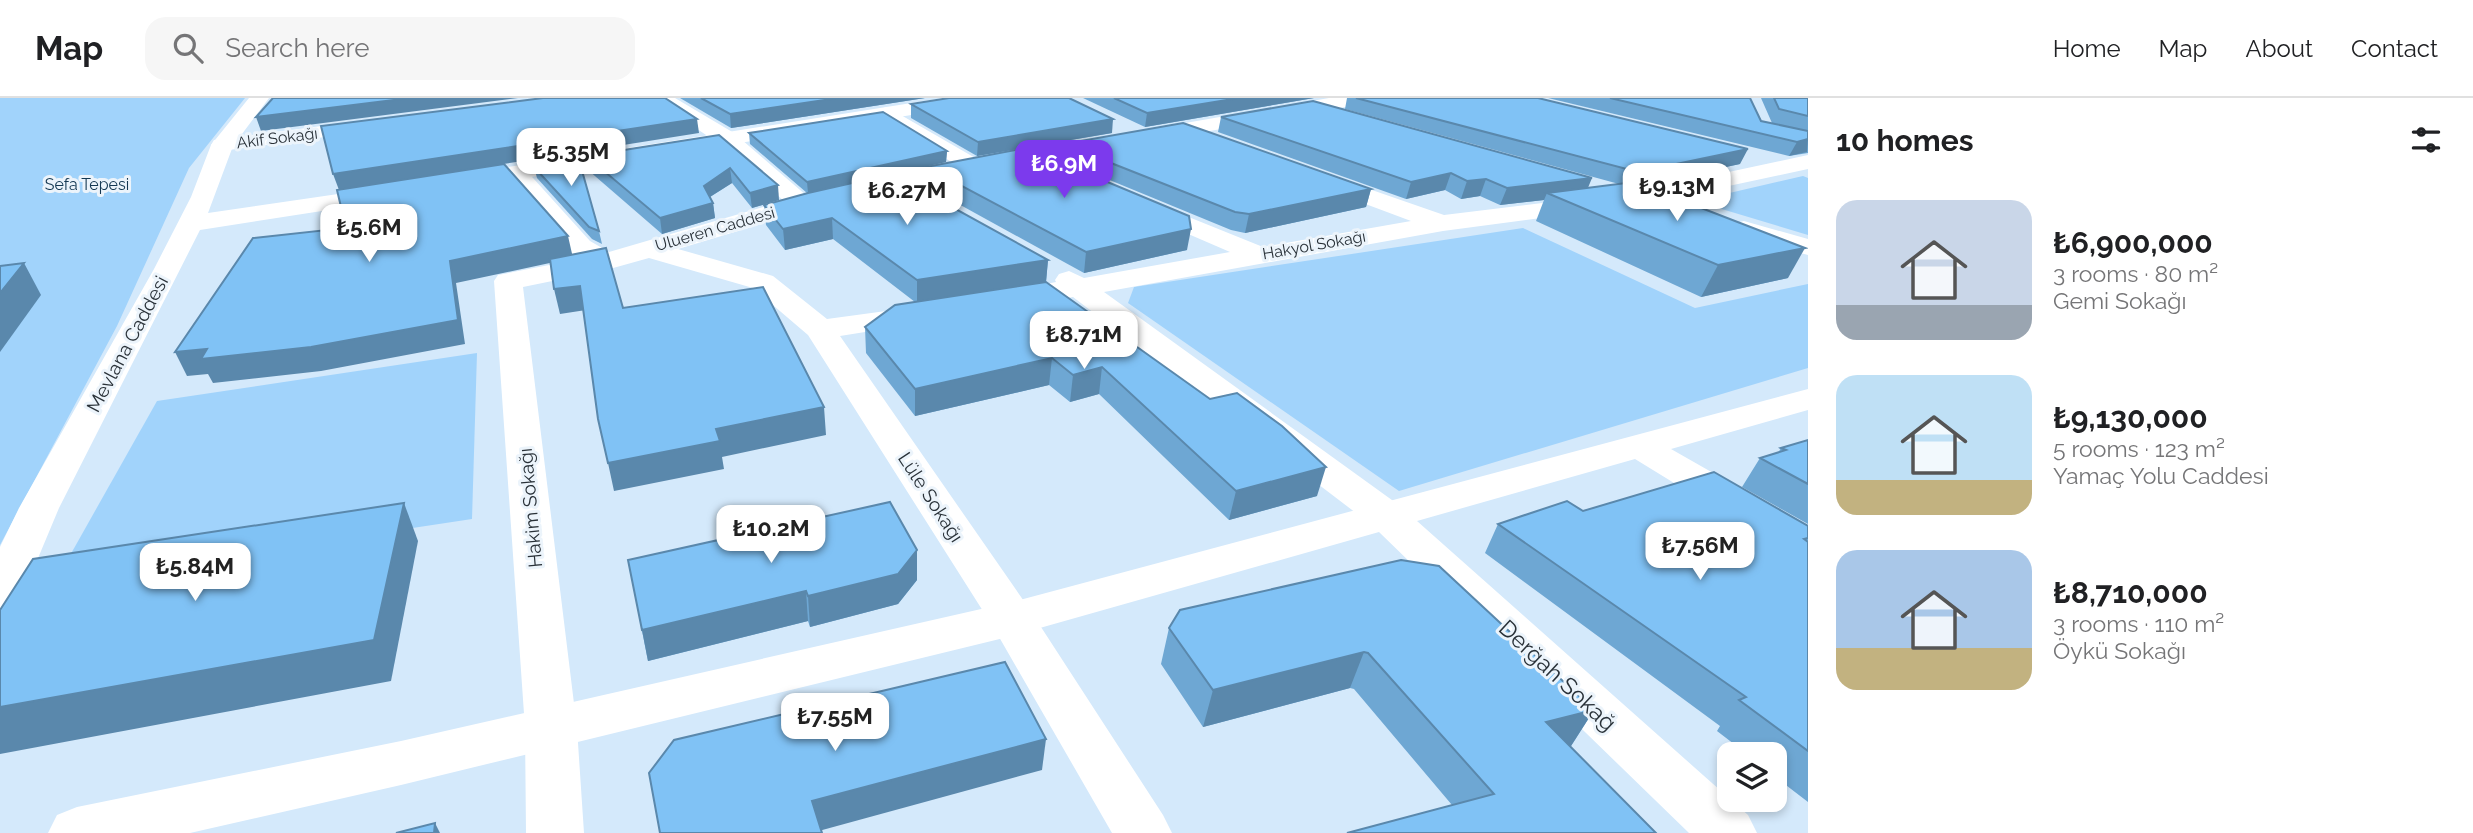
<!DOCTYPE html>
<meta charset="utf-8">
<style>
:root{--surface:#fff;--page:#f6f6f6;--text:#202124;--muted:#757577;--line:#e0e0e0;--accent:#7c3aed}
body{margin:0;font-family:Raleway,sans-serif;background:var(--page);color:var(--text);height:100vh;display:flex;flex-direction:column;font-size:26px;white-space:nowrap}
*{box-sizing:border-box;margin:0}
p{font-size:23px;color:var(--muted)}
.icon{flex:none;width:38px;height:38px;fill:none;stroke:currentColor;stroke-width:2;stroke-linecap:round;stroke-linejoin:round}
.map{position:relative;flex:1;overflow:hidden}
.panel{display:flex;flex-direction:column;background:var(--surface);width:665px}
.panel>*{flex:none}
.tools{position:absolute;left:1717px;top:644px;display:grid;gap:14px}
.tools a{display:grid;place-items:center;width:70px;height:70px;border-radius:14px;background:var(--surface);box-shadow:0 4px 10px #0003;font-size:35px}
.price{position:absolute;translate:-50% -60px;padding:0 16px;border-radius:14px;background:#fff;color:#222;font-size:23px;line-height:46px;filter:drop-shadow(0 2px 4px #0008)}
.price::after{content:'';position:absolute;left:50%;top:42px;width:21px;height:16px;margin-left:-10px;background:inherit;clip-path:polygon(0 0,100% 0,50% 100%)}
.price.current{background:var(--accent);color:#fff}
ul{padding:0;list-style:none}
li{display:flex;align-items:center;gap:21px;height:175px;padding:0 28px}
li span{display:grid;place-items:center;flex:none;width:196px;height:140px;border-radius:21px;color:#555}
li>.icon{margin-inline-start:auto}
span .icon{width:84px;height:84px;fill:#fffc;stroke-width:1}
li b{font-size:30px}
h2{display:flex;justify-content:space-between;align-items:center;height:84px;padding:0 28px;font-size:30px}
header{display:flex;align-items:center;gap:42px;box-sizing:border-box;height:98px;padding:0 35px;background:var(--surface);border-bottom:2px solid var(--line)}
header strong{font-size:33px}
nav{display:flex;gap:38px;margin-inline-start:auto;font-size:24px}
.search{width:490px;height:63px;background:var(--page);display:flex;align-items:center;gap:18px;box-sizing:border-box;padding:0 24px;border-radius:21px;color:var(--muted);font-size:26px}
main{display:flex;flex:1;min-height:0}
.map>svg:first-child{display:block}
.green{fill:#a1d3fb}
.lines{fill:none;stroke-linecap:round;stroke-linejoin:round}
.street{fill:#fff;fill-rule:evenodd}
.secondary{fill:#fff;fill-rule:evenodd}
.wall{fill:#6ea7d3}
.shaded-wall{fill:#5a88ac}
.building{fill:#80c2f5;stroke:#5a88ac;stroke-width:2}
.labels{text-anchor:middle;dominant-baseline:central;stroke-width:6;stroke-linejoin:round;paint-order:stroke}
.far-street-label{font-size:16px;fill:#293138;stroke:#ecf4fb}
.far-park-label{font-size:16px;fill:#143852;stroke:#ecf4fb}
.street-label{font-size:19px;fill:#293138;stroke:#ecf4fb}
.near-street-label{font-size:23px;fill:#293138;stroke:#ecf4fb}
</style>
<header>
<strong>Map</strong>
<div class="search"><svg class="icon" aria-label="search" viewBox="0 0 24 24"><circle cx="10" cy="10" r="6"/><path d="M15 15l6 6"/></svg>Search here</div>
<nav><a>Home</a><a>Map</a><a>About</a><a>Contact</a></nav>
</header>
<main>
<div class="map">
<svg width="1808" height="735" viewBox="0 0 1808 735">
<rect width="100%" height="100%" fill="#d4e9fb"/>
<g class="green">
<polygon points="0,0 245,0 189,70 117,228 0,447"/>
<polygon points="1803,78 1808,80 1808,137 1695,103"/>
<polygon points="1523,130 1695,210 1808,186 1808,270 1399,393 1128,205 1134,189"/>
<polygon points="477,255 472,421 55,484 157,303"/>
</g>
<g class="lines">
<g class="street">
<polygon points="651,0 675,0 734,35 807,98 953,65 880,19 877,15 880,11 887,9 977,61 1329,0 1372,0 1362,6 973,75 808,112 678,151 773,178 827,221 923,208 934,211 938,217 934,223 840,238 1028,509 1163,717 1172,735 1112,735 995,532 808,237 753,190 649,160 606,172 523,189 577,630 584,735 526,735 525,630 494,183 498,177 580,161 570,155 504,75 508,70 524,70 590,143 609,154 784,103 718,45"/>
<polygon points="376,21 383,23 386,27 383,31 222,53 214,52 211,47 214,42 222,41"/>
<polygon points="1808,57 1808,71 1640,107 1443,133 1104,194 1403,410 1409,419 1403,428 1388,432 1373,428 1073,199 1007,211 996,208 992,202 996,196 1056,184 1055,182 1059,176 1069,173 1084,180 1230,154 1135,113 1132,108 1135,103 1144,101 1263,149 1411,123 1312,86 1308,81 1312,76 1320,74 1444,117 1640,93"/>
<polygon points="1744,123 1808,141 1808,157 1735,137 1731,131 1735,125"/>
</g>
<g class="secondary">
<polygon points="249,0 269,0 233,48 208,115 393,88 402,90 405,95 402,100 393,102 200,132 59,410 23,496 16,507 0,512 0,449 19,410 154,171 191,99 211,47"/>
<polygon points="943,0 989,0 979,6 463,90 455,88 451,83 455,78 463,76"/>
<polygon points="1808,291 1808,312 1671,351 1808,429 1808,462 1793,458 1635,361 1417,423 1748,717 1757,735 1689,735 1379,434 1012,538 401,687 190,735 48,735 57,717 77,709 401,643 1012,504"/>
</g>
</g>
<g class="wall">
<polygon points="680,0 925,0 731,30"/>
<polygon points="1083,0 1314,0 1145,29"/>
<polygon points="1347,0 1538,0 1740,66 1641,87 1788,180 1701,199 1536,123 1544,102 1500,107 1480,98 1461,101 1445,92 1406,101 1218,34 1221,19 1588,90 1619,86 1345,11"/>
<polygon points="1548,0 1750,0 1761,23 1798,31 1772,25 1761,0 1808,0 1808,55 1789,58"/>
<polygon points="911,6 1112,35 977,58 911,20"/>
<polygon points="749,35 947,53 946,64 861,83 1048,162 1046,184 1317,398 1229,422 1099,296 1070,304 1049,287 915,318 866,255 865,229 915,204 833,141 785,152 766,127 764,107 807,95 750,46"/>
<polygon points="719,37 779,102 752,110 732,85 710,99 713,105 715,120 662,136 588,72 586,58"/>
<polygon points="1063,46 1371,91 1366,109 1245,135 1231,132 1061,62"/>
<polygon points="534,69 599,133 602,146 592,141 537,80"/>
<polygon points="926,69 1187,152 1084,175 926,88"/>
<polygon points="1808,342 1808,426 1742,389 1760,360 1778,355 1781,350"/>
<polygon points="1583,413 1808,428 1808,704 1774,678 1774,656 1747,656 1717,633 1720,628 1485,455 1498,426"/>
<polygon points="917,452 917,482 898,506 810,529 808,523 648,563 628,462"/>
<polygon points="1401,462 1594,612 1571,648 1570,648 1656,735 1452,707 1354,591 1350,590 1203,629 1161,566 1169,530"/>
</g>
<g class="shaded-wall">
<polygon points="410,0 518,0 261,33 256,19"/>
<polygon points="838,0 925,0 731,30 730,16"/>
<polygon points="1239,0 1314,0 1145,29 1147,15"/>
<polygon points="697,21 699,35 339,92 333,76"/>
<polygon points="1113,21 1112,35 977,58 978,44"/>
<polygon points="1808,41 1807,54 1789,58 1797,44"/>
<polygon points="1748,51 1740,66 1631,89 1638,74"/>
<polygon points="947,53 946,64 808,95 807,84"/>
<polygon points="730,70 732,85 705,102 704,88"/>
<polygon points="1451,75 1445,92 1406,101 1411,84"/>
<polygon points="1592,80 1585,97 1547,95 1544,102 1500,107 1507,90"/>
<polygon points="1486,81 1480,98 1461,101 1467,83"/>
<polygon points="778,87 779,102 752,110 750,95"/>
<polygon points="1371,91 1366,109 1245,135 1249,116"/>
<polygon points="713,105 715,120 662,136 660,120"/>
<polygon points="832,120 833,141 785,152 783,131"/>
<polygon points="1191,131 1187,152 1084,175 1086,154"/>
<polygon points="568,138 573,160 456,185 465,246 321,273 213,285 208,276 187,278 175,254 450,163"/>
<polygon points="1805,150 1788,180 1701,199 1718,167"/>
<polygon points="1048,162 1046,184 917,205 917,182"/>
<polygon points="24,165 41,197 0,254 0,195"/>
<polygon points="580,188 586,212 560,216 554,191"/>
<polygon points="1052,260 1049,287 915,318 915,291"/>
<polygon points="1102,269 1099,296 1070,304 1073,277"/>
<polygon points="824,309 826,337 722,359 724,371 614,393 608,365 716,331"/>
<polygon points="1326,369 1317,398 1229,422 1236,393"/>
<polygon points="404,405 418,443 391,583 0,656 0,609"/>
<polygon points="917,452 917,482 898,506 810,529 808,498"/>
<polygon points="806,493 808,523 648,563 642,532"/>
<polygon points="1364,554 1350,590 1203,629 1213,592"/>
<polygon points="1594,612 1571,648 1525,661 1546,624"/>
<polygon points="1046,641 1042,672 815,734 812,703"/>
<polygon points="435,725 440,735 434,735"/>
</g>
<g class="building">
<polygon points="273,0 410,0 256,19"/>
<polygon points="543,0 665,0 697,21 333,76 321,28"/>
<polygon points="701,0 838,0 730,16"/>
<polygon points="949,0 1069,0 1113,21 978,44 911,6"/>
<polygon points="1114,0 1239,0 1147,15"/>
<polygon points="1356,0 1538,0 1748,51 1638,74"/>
<polygon points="1610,0 1750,0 1761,23 1808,33 1808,41 1797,44"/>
<polygon points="1774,0 1808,0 1808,18 1779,11"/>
<polygon points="1313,3 1592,80 1507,90 1486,81 1467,83 1451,75 1411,84 1221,19"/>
<polygon points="883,14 947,53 807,84 749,35"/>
<polygon points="1183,25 1371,91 1249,116 1235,114 1063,46"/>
<polygon points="719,37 778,87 750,95 730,70 704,88 713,105 660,120 586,58"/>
<polygon points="1026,50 1189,118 1191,131 1086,154 926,69"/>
<polygon points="579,62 599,133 589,129 534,69"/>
<polygon points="504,66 568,138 450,163 458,222 311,249 201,261 207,251 175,254 253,140 346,130 337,92"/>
<polygon points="892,76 1048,162 917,182 832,120 783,131 764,107 808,95"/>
<polygon points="1634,84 1805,150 1718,167 1547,95"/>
<polygon points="606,150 623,210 763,189 824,309 716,331 720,343 608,365 598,321 580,188 554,191 550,161"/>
<polygon points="24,165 0,195 0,168"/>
<polygon points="1046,184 1210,301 1237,295 1282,328 1326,369 1236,393 1102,269 1073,277 1052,260 915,291 865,229 895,207"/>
<polygon points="1808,342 1808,386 1760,360 1786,352 1781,350"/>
<polygon points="1714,374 1808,428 1808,440 1804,441 1808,444 1808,653 1739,602 1746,599 1498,426 1567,403 1583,413"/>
<polygon points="890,404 917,452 898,476 808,498 806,493 642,532 628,462"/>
<polygon points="404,405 374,542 0,609 0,512 33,461"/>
<polygon points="1401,462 1439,468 1594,612 1546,624 1656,735 1347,735 1494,696 1368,555 1364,554 1213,592 1169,530 1180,512"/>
<polygon points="1005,564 1046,641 812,703 822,735 660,735 649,675 674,642"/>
<polygon points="435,725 434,735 396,735"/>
</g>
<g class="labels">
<g class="far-street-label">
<text transform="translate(277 40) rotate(-7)">Akif Sokağı</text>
<text transform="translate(715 131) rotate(-16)">Ulueren Caddesi</text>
<text transform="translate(1314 147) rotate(-10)">Hakyol Sokağı</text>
</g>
<g class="far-park-label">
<text x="87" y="86">Sefa Tepesi</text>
</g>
<g class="street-label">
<text transform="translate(127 246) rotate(-62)">Mevlana Caddesi</text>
<text transform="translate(931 399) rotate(57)">Lüle Sokağı</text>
<text transform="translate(530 410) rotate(-95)">Hakim Sokağı</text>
</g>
<g class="near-street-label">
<text transform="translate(1558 577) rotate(43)">Derğah Sokağ</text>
</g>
</g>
</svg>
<div class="tools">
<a><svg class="icon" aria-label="layers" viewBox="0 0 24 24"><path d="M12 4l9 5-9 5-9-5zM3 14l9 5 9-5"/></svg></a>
</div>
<b class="price" style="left:571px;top:90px">₺5.35M</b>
<b class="price current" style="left:1064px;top:102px">₺6.9M</b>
<b class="price" style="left:1677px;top:125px">₺9.13M</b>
<b class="price" style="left:907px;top:129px">₺6.27M</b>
<b class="price" style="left:369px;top:166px">₺5.6M</b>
<b class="price" style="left:1084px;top:273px">₺8.71M</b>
<b class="price" style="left:771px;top:467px">₺10.2M</b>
<b class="price" style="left:1700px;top:484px">₺7.56M</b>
<b class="price" style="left:195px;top:505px">₺5.84M</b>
<b class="price" style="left:835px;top:655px">₺7.55M</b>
</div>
<section class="panel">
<h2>10 homes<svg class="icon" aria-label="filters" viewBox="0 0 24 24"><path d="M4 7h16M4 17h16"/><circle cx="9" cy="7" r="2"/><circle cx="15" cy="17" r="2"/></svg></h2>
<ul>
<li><span style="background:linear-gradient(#c9d6e8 75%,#9aa5b1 0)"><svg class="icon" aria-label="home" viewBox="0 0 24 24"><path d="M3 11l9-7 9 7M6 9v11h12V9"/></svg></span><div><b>₺6,900,000</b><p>3 rooms · 80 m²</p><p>Gemi Sokağı</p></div></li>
<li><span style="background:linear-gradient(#bfe0f5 75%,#c2b280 0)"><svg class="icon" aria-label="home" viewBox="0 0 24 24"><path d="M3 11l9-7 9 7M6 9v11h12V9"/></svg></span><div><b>₺9,130,000</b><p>5 rooms · 123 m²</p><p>Yamaç Yolu Caddesi</p></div></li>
<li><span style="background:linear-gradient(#a9c7e8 70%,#c2b280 0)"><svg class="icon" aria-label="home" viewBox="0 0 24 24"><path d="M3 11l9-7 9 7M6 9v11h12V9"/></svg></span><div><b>₺8,710,000</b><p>3 rooms · 110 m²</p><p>Öykü Sokağı</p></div></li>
</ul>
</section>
</main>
